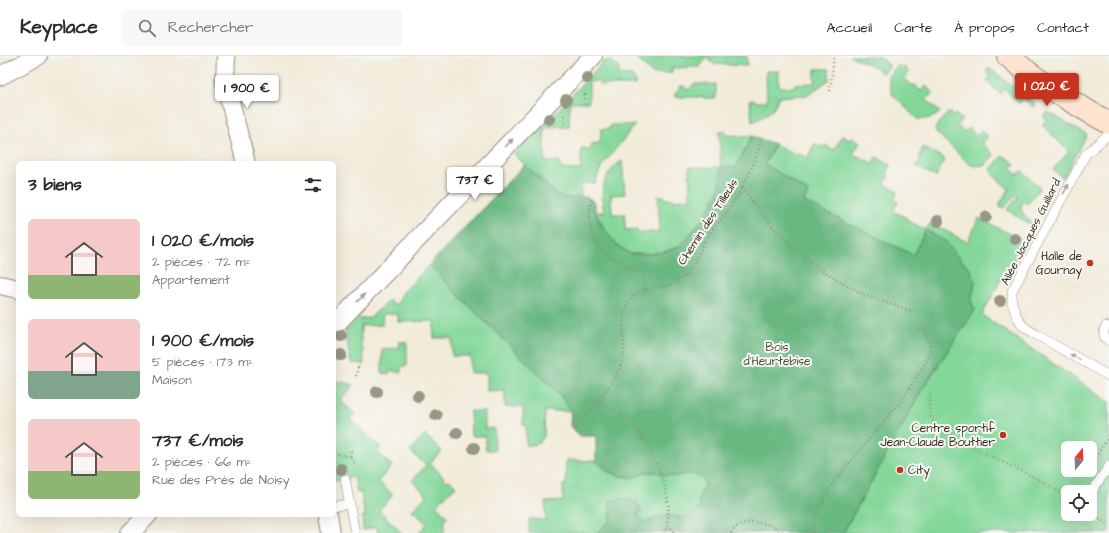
<!DOCTYPE html>
<html lang="fr">
<meta charset="utf-8">
<style>
:root{--surface:#fff;--page:#f7f7f7;--text:#2b2b33;--muted:#7c7c81;--line:#e1e1e2;--accent:#c8321e}
body{margin:0;font-family:"Architects Daughter",sans-serif;background:var(--page);color:var(--text);height:100vh;display:flex;flex-direction:column;font-size:15px;white-space:nowrap}
*{box-sizing:border-box;margin:0}
p{font-size:13px;color:var(--muted)}
.icon{flex:none;width:22px;height:22px;fill:none;stroke:currentColor;stroke-width:2;stroke-linecap:round;stroke-linejoin:round}
.map{position:relative;flex:1;overflow:hidden}
.drawer{position:absolute;left:16px;top:105px;width:320px;height:356px;display:flex;flex-direction:column;background:var(--surface);border-radius:6px;box-shadow:0 4px 16px #0002}
.drawer>*{flex:none}
.needle{width:26px;rotate:19deg}
.tools{position:absolute;left:1061px;top:385px;display:grid;gap:8px}
.tools a{display:grid;place-items:center;width:36px;height:36px;border-radius:6px;background:var(--surface);box-shadow:0 4px 16px #0002;font-size:20px}
.price{position:absolute;translate:-50% -34px;padding:0 9px;border-radius:4px;background:#fff;color:#222;font-size:13px;line-height:26px;filter:drop-shadow(0 1px 2px #0008)}
.price::after{content:'';position:absolute;left:50%;top:24px;width:12px;height:9px;margin-left:-6px;background:inherit;clip-path:polygon(0 0,100% 0,50% 100%)}
.price.active{background:var(--accent);color:#fff}
ul{padding:0;list-style:none}
li{display:flex;align-items:center;gap:12px;height:100px;padding:0 12px}
li span{display:grid;place-items:center;flex:none;width:112px;height:80px;border-radius:6px;color:#555}
li>.icon{margin-inline-start:auto}
span .icon{width:48px;height:48px;fill:#fffc;stroke-width:1}
li b{font-size:17px}
h2{display:flex;justify-content:space-between;align-items:center;height:48px;padding:0 12px;font-size:17px}
header{display:flex;align-items:center;gap:24px;box-sizing:border-box;height:56px;padding:0 20px;background:var(--surface);border-bottom:1px solid var(--line)}
header strong{font-size:19px}
nav{display:flex;gap:22px;margin-inline-start:auto;font-size:14px}
.search{width:280px;height:36px;background:var(--page);display:flex;align-items:center;gap:10px;box-sizing:border-box;padding:0 14px;border-radius:6px;color:var(--muted);font-size:15px}
.map>svg:first-child{display:block}
.green{fill:#82d799;stroke:#5e805c;fill-rule:evenodd}
.forest{fill:#69b881;stroke:#527150}
.lines{fill:none;stroke-linecap:round;stroke-linejoin:round}
.service-casing{stroke:#968a7c;stroke-width:10}
.minor-casing{stroke:#968a7c;stroke-width:20}
.secondary-casing{stroke:#968a7c;stroke-width:24}
.path{stroke:#968a7c;stroke-width:2.5;stroke-dasharray:1 3;stroke-linecap:butt}
.service{stroke:#fff;stroke-width:9}
.minor{stroke:#fff;stroke-width:18}
.secondary{stroke:#fde4d1;stroke-width:22}
.tree{fill:#979883}
.oneway{fill:#a79f9a}
.poi-dot{fill:#c8321e;stroke:#f6f6f2;stroke-width:1.5}
.labels{text-anchor:middle;dominant-baseline:central;stroke-width:4;stroke-linejoin:round;paint-order:stroke}
.street-label{font-size:12px;fill:#3b2a1e;stroke:#f6f6f2}
.poi-label{font-size:12px;fill:#3b2a1e;stroke:#f6f6f2;text-anchor:end}
.park-label{font-size:12px;fill:#4d553d;stroke:#f6f6f2}
</style>
<header>
<strong>Keyplace</strong>
<div class="search"><svg class="icon" aria-label="search" viewBox="0 0 24 24"><circle cx="10" cy="10" r="6"/><path d="M15 15l6 6"/></svg>Rechercher</div>
<nav><a>Accueil</a><a>Carte</a><a>À propos</a><a>Contact</a></nav>
</header>
<div class="map">
<svg width="1109" height="477" viewBox="0 0 1109 477">
<rect width="100%" height="100%" fill="#f6f6f2"/>
<filter id="ink" filterUnits="userSpaceOnUse"><feTurbulence type="fractalNoise" baseFrequency=".025" numOctaves="2"/><feDisplacementMap in="SourceGraphic" scale="8" xChannelSelector="R" yChannelSelector="G"/><feConvolveMatrix kernelMatrix="1 2 1 2 8 2 1 2 1" color-interpolation-filters="sRGB"/></filter>
<filter id="wash" filterUnits="userSpaceOnUse"><feTurbulence type="fractalNoise" baseFrequency=".012" numOctaves="4" result="noise"/><feDisplacementMap in="SourceGraphic" scale="16" xChannelSelector="R" yChannelSelector="G"/><feGaussianBlur stdDeviation="0.9" result="paint"/><feColorMatrix in="noise" values="0 0 0 0 0 0 0 0 0 0 0 0 0 0 0 0 0 1.4 0 .05"/><feComposite in="paint" operator="in"/></filter>
<g filter="url(#wash)">
<rect width="100%" height="100%" fill="#f1ebd9"/>
<g class="green">
<polygon points="635,0 747,0 747,10 714,8 707,2 699,11 672,12 672,17 652,18"/>
<polygon points="850,0 879,0 890,10 883,17 881,17 877,12"/>
<polygon points="604,5 612,5 619,12 619,19 632,20 635,25 635,29 600,29 599,25 589,26 589,46 570,46 569,70 544,71 545,106 560,105 561,113 581,114 581,92 591,93 591,88 600,87 601,73 610,73 610,69 635,69 601,111 595,127 581,128 581,141 565,142 556,138 514,98 542,69 543,70"/>
<path d="M898,9l4,4 2,-2 6,6 -5,5 7,8 2,-2 7,7 5,-5 7,7 -7,6 14,13c-7,7 -13,7 -23,7l-25,-25 -4,-18z"/>
<polygon points="989,12 1036,48 1033,51 1024,43 1019,48 1005,33 1000,38 987,25 991,20 986,16"/>
<path d="M815,13h14v11l-22,15 -29,2c-2,13 -15,21 -26,25l-2,-22h5l2,2h10l-1,-31h13v16h16v-3l20,-1z"/>
<polygon points="694,28 716,28 716,42 704,42 704,41 676,41 674,40 682,29 688,34"/>
<polygon points="949,56 953,60 955,58 962,64 957,69 964,76 969,72 976,79 981,74 988,81 982,87 994,99 985,109 974,110 969,108 935,75 937,69"/>
<polygon points="1048,56 1087,79 1063,122 1053,113 1069,96 1042,69 1046,64 1043,61"/>
<path d="M719,76h7v3l26,1 -16,31h-15l-2,24 -13,24 -26,32 -16,5 -17,2h-16l-14,-9 -10,-12 -12,-21h9c-1,-7 -3,-15 -1,-23 1,-10 10,-24 19,-28l3,33 -14,1 1,19h13v16l12,-1v3h21v-3h2l-2,-33h6l1,3h8l1,1 16,-1 -1,-32h32z"/>
<path d="M842,80l8,4 2,-3 8,5 -7,12 19,9 4,-6 15,8 -4,9 2,2 -4,8 13,7 -4,9 4,2 -5,9 14,7 -1,2 20,10 4,-7 37,19 12,-24 46,24 -21,38 -3,-1 -19,36 127,87v131h-266l80,-145 52,-78 -4,-8 4,-20 -6,-15 -8,-6 -15,-19 -20,-12 -13,25 -109,-53 4,-10 -43,-28 10,-20 22,11 1,-2 9,5 8,-15 8,5 2,-3 9,5zM1068,392h22v22h-22zM1068,436h22v22h-22z"/>
<polygon points="923,91 945,103 936,121 916,110 921,101 919,100"/>
<polygon points="1003,99 1015,108 1011,112 1017,119 1022,115 1040,132 1027,148 1024,145 1021,150 1021,154 1033,170 1007,154 1018,141 1016,139 1004,152 1000,150 1000,147 1009,133 992,118 991,113"/>
<polygon points="429,209 452,233 560,339 571,355 545,355 544,381 539,387 526,390 526,369 523,369 523,351 505,351 505,334 487,335 487,317 470,317 470,300 452,300 452,282 434,282 434,265 398,266 398,258 383,258 382,269 361,270 361,293 363,293 364,308 351,307 345,275 357,263 370,262 389,244 391,248 398,248 399,241"/>
<polygon points="399,286 407,286 407,310 401,310 401,317 390,315 389,319 382,317 382,293 399,292"/>
<path d="M334,324l20,5 -14,15 15,14 -5,5 31,29 -4,4 15,14 -14,15 15,14 -14,15 23,23h-24l-1,-6 -14,3 -1,-13 4,-2 -2,-3c0,-7 -4,-14 -2,-20l-5,1 -3,-16 -20,4z"/>
<polygon points="470,355 485,356 485,373 494,372 495,394 486,394 485,380 471,380"/>
<polygon points="425,379 442,395 430,407 447,425 449,424 456,430 436,449 448,461 445,464 444,477 419,477 427,468 412,454 427,439 412,425 426,409 410,395"/>
<path d="M566,404l30,1 13,11 11,4 15,2 10,-6h11l8,3 11,1 12,-2 11,1 5,3 2,7c-5,8 -7,14 -6,24 -20,18 -21,3 -41,8 -6,1 -6,4 -14,5l-6,-5 3,-8 -5,-8 -25,19 -15,13h-67v-14l17,1 -1,-18 18,-1v-16l3,-1z"/>
</g>
<path class="forest" d="M752,80l23,8 -10,20 43,28 -4,10 109,53 13,-25 20,12 15,19 8,6 6,15 -4,20 4,8 -52,78 -80,145h-247l15,-13 -1,-19c16,-4 21,-6 31,9l-3,7 6,5c9,-1 12,-7 20,-7 3,-1 7,1 10,1 12,4 16,1 25,-7 -1,-10 1,-16 6,-24l-2,-7 -5,-3 -11,-1 -12,2 -11,-1 -8,-3h-11l-10,6 -15,-2 -11,-4 -13,-11v-25h-16l-10,-10 1,-15 -11,-16 -108,-106 -23,-24 96,-101 31,30 9,4 22,-1 5,3 3,5v7l5,10 7,11 10,12 14,9h16l17,-2 16,-6 26,-31 13,-24 2,-24h15z"/>
</g>
<g filter="url(#ink)">
<g class="lines">
<defs>
<g id="service">
<polyline points="1109,78 1086,98 1012,235 1012,247 1016,259 1023,270 1035,278 1109,320"/>
<path d="M1106,270c-3,6 -4,11 3,15"/>
<polyline points="345,423 355,477"/>
<polyline points="1090,438 1109,410"/>
<polyline points="334,450 350,448"/>
</g>
<g id="minor">
<polyline points="226,0 225,26 246,107"/>
<polyline points="0,20 38,0"/>
<polyline points="0,229 18,233"/>
<polyline points="334,270 593,0"/>
<polyline points="328,459 331,477"/>
<polyline points="130,477 148,459"/>
</g>
<path id="secondary" d="M1008,0c31,27 65,47 101,67"/>
</defs>
<use href="#service" class="service-casing"/>
<use href="#minor" class="minor-casing"/>
<use href="#secondary" class="secondary-casing"/>
<g class="path">
<polyline points="830,35 834,0"/>
<polyline points="585,38 585,46"/>
<polyline points="564,59 565,70"/>
<polyline points="742,132 774,173 820,213 864,239 911,255"/>
<path d="M592,144c-3,9 -3,15 -2,25 5,30 28,36 52,49l3,9 1,7"/>
<polyline points="356,320 359,308"/>
<path d="M931,337c-7,22 3,32 20,44"/>
<path d="M596,347c16,6 26,11 39,24 7,7 12,17 16,26 13,25 23,53 14,80"/>
<path d="M574,375c15,-20 44,-50 49,-73 4,-19 -6,-42 8,-59 12,-15 32,-7 49,-19 14,-10 19,-30 28,-44 6,-10 15,-19 22,-29 15,-20 25,-45 32,-69"/>
<polyline points="1107,379 1109,380"/>
<polyline points="946,390 951,381 1038,423 1068,441"/>
<polyline points="351,395 350,401 355,407"/>
<polyline points="334,397 350,401"/>
<polyline points="1098,398 1107,383"/>
<polyline points="1090,455 1109,470"/>
<polyline points="668,469 675,477"/>
<path d="M731,477c12,-18 38,-11 53,0"/>
<polyline points="812,477 815,462 823,445 836,423 905,340 925,307 930,297 930,286 919,270"/>
</g>
<use href="#service" class="service"/>
<use href="#minor" class="minor"/>
<use href="#secondary" class="secondary"/>
</g>
<g class="tree">
<circle cx="587" cy="22" r="6"/>
<circle cx="566" cy="44" r="6"/>
<circle cx="549" cy="63" r="6"/>
<circle cx="986" cy="161" r="6"/>
<circle cx="938" cy="165" r="6"/>
<circle cx="1015" cy="183" r="6"/>
<circle cx="1000" cy="245" r="6"/>
<circle cx="341" cy="280" r="6"/>
<circle cx="341" cy="299" r="6"/>
<circle cx="377" cy="336" r="6"/>
<circle cx="418" cy="340" r="6"/>
<circle cx="436" cy="359" r="6"/>
<circle cx="457" cy="377" r="6"/>
<circle cx="474" cy="392" r="6"/>
<circle cx="341" cy="413" r="6"/>
</g>
<defs><path id="oneway-solid" d="M-6-.8H1V-3.2L6.5 0L1 3.2V.8H-6Z"/></defs>
<g class="oneway">
<use href="#oneway-solid" transform="translate(509 87) rotate(-46)"/>
<use href="#oneway-solid" transform="translate(1066 133) rotate(-61)"/>
<use href="#oneway-solid" transform="translate(361 242) rotate(-46)"/>
<use href="#oneway-solid" transform="translate(1075 301) rotate(-151)"/>
</g>
</g>
<g class="poi-dot">
<circle cx="1090" cy="207" r="4"/>
<circle cx="1003" cy="379" r="4"/>
<circle cx="900" cy="414" r="4"/>
</g>
<g class="labels">
<g class="street-label">
<text transform="translate(708 166) rotate(-57)">Chemin des Tilleuls</text>
<text transform="translate(1031 176) rotate(-63)">Allée Jacques Guillard</text>
</g>
<g class="poi-label">
<text x="1082" y="200">Halle de<tspan x="1082" dy="14">Gournay</tspan></text>
<text x="995" y="372">Centre sportif<tspan x="995" dy="14">Jean-Claude Bouttier</tspan></text>
<text x="908" y="414" text-anchor="start">City</text>
</g>
<g class="park-label">
<text x="777" y="291">Bois<tspan x="777" dy="14">d'Heurtebise</tspan></text>
</g>
</g>
</svg>
<div class="tools">
<a><svg class="needle" viewBox="-14 -14 28 28"><path d="M0-13l5 13h-10z" fill="#e53935"/><path d="M0 13l5-13h-10z" fill="#7c7c81"/></svg></a>
<a><svg class="icon" aria-label="locate" viewBox="0 0 24 24"><circle cx="12" cy="12" r="6"/><path d="M12 2v4M12 18v4M2 12h4M18 12h4"/></svg></a>
</div>
<b class="price active" style="left:1047px;top:51px">1 020 €</b>
<b class="price" style="left:247px;top:53px">1 900 €</b>
<b class="price" style="left:475px;top:145px">737 €</b>
<section class="drawer">
<h2>3 biens<svg class="icon" aria-label="filters" viewBox="0 0 24 24"><path d="M4 7h16M4 17h16"/><circle cx="9" cy="7" r="2"/><circle cx="15" cy="17" r="2"/></svg></h2>
<ul>
<li><span style="background:linear-gradient(#f6c9c9 70%,#8fb573 0)"><svg class="icon" aria-label="home" viewBox="0 0 24 24"><path d="M3 11l9-7 9 7M6 9v11h12V9"/></svg></span><div><b>1 020 €/mois</b><p>2 pièces · 72 m²</p><p>Appartement</p></div></li>
<li><span style="background:linear-gradient(#f6c9c9 65%,#7fa58c 0)"><svg class="icon" aria-label="home" viewBox="0 0 24 24"><path d="M3 11l9-7 9 7M6 9v11h12V9"/></svg></span><div><b>1 900 €/mois</b><p>5 pièces · 173 m²</p><p>Maison</p></div></li>
<li><span style="background:linear-gradient(#f6c9c9 65%,#8fb573 0)"><svg class="icon" aria-label="home" viewBox="0 0 24 24"><path d="M3 11l9-7 9 7M6 9v11h12V9"/></svg></span><div><b>737 €/mois</b><p>2 pièces · 66 m²</p><p>Rue des Prés de Noisy</p></div></li>
</ul>
</section>
</div>
